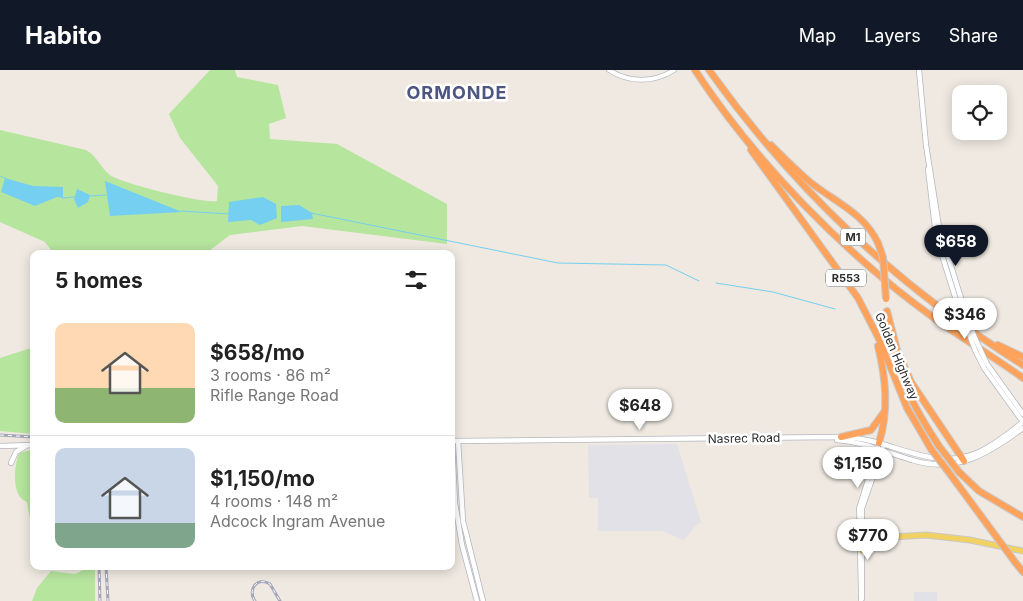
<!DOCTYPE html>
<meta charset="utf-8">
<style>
:root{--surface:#fff;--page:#f6f6f6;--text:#222;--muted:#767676;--line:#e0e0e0;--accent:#111827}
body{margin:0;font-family:Inter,sans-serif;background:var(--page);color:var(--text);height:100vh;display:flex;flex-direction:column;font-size:19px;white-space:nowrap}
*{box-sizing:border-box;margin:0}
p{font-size:16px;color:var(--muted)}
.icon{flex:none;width:28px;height:28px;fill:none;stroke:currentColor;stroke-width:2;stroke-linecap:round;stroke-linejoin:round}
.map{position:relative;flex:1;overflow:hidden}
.side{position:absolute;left:30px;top:180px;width:425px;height:320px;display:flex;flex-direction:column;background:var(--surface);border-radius:10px;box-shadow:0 2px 12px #0003}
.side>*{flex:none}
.controls{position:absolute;left:952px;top:15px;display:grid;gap:10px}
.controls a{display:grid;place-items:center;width:55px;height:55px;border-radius:10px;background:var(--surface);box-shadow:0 2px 12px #0003;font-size:25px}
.price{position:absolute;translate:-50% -42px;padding:0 11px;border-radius:18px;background:#fff;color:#222;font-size:16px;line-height:32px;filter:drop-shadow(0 1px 2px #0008)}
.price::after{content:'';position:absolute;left:50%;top:30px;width:15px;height:11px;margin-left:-8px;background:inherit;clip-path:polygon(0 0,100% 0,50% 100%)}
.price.on{background:var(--accent);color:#fff}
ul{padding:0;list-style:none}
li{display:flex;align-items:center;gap:15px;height:125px;padding:0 25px}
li+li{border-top:1px solid var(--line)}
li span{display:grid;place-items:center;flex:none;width:140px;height:100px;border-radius:10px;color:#555}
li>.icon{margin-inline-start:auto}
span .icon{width:60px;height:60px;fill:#fffc;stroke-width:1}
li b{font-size:21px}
h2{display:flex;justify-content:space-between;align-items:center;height:60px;padding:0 25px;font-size:21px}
header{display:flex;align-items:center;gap:30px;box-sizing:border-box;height:70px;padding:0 25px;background:var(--accent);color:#fff}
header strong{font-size:24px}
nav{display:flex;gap:28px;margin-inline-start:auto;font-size:18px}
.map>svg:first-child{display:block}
.industrial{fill:#e3e1e8}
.green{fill:#b6e59e}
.water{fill:#75cff0}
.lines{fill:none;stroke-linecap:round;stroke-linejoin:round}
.stream{stroke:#75cff0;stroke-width:1}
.tertiary-casing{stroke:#b4b7c1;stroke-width:5.5}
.secondary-casing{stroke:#b4b7c1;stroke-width:6}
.primary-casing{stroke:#c9c9c9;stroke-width:7}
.motorway-casing{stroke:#c9c9c9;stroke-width:8}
.tertiary{stroke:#fff;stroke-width:4}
.secondary{stroke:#fff;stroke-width:4.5}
.primary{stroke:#f2d163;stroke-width:5}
.motorway{stroke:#ffa35c;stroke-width:6}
.rail-casing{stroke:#a3a6b8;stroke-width:3}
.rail{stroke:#fff;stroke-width:1;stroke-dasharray:4;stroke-linecap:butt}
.secondary-bridge-casing{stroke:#b4b7c1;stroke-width:6;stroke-linecap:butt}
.motorway-bridge-casing{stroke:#c9c9c9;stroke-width:8;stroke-linecap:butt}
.secondary-bridge{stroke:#fff;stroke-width:4.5}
.motorway-bridge{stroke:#ffa35c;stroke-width:6}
.labels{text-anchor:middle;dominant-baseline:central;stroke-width:5;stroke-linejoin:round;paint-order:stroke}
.shield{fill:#fff;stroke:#6d6d6d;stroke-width:1}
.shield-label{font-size:11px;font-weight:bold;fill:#2e2e2e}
.street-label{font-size:12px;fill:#2e2e2e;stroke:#fff}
.district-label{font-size:18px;font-weight:bold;letter-spacing:1px;fill:#4d5680;stroke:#fff}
</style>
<header>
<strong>Habito</strong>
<nav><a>Map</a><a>Layers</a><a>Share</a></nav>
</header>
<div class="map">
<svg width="1023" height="531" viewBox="0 0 1023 531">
<rect width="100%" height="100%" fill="#efe9e1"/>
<g class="industrial">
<polygon points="677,374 701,452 695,456 684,470 662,461 598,461 598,428 589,428 588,375"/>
<rect x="914" y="522" width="23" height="9"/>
</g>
<g class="green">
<path d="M210,0h25l2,7 41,8 8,33 -17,6 1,15 67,5 110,60v40l-145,-18 -72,9 -25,19h-151l-9,-12 -45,-20v-92l86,20c11,6 14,17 24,25 10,8 94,29 107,26l1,-15 -38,-48 -11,-24z"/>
<polygon points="34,277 34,364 0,361 0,288"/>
<path d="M34,379v92l-7,-39c-16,-5 -13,-36 -8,-49z"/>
<polygon points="91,496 95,496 95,531 32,531 37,518 51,501 75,504"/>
</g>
<g class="water">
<polygon points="5,108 33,116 63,117 63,128 57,127 35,136 1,122"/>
<polygon points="105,111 182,142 110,146"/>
<polygon points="77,119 90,125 88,132 78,138 74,129"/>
<polygon points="263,127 276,134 277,148 260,155 251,150 228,152 229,132"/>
<polygon points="299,135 312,143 313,149 281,152 281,136"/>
</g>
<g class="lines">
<g class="stream">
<polyline points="0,106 5,108"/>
<polyline points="90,126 106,125"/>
<polyline points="63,128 74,127"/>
<polyline points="181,141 229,144"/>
<polyline points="311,143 558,193 666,195 699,211"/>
<polyline points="716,213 773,222 835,239"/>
</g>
<defs>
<g id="tertiary">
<path d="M609,0c20,13 45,13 65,0"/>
<polyline points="862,529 862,439 884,375"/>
<polyline points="861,531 859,438 878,377"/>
</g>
<g id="secondary">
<polyline points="919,0 926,75 939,157 964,238"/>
<polyline points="928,99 936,166 957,233"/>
<polyline points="987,294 1023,344"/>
<polyline points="984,298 1023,352"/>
<path d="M837,370c28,2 50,13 75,20 45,14 77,-7 111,-32"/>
<path d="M451,371l390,-4c10,1 21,1 30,4 37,9 70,28 108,11 16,-7 30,-19 44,-30"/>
<polyline points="452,371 455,433 462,475 477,531"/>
<polyline points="458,371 463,451 483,531"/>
<polyline points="0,376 34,375"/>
<polyline points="868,376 872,381 873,393"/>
<polyline points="11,393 16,382 26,376"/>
<polyline points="876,396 883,386 892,384"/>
</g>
<g id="primary">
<polyline points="862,462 871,467"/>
<polyline points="858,469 926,465 970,470 1023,481"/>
<polyline points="862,481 873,468"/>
</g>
<g id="motorway">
<path d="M695,0c60,92 150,184 239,248 29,21 60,39 89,60"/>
<path d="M709,0c86,120 188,216 314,295"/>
<path d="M771,75c13,13 26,26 39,37 25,20 54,31 68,61"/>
<polyline points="751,80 858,228 880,271 907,338 931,379"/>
<polyline points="887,241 897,280 911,312 964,391"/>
<path d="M892,273c7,38 26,71 47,103"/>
<polyline points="998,275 1023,287"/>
<path d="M878,276c8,33 11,64 1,97"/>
<polyline points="841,367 871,360 884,342"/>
<polyline points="947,400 981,446"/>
<polyline points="959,402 979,421 1023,447"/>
<polyline points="1015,492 1023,502"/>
</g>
</defs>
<use href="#tertiary" class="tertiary-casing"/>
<use href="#secondary" class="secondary-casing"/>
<use href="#primary" class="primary-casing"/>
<use href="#motorway" class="motorway-casing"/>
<use href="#tertiary" class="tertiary"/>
<use href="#secondary" class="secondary"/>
<use href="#primary" class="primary"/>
<use href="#motorway" class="motorway"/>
<defs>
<g id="rail">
<polyline points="0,365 34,367"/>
<polyline points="99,496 100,531"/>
<polyline points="106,496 108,531"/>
<path d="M255,531c-8,-11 2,-25 15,-17l10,17"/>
</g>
</defs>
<use href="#rail" class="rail-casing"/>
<use href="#rail" class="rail"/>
<defs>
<g id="secondary-bridge">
<polyline points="957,233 975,280 984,298"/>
<polyline points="964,238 975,268 987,294"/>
</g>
<g id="motorway-bridge">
<polyline points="878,173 883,187 886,229"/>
<polyline points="939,376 959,402"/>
<polyline points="931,379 947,400"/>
<polyline points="981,446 1015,492"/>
</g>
</defs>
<use href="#secondary-bridge" class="secondary-bridge-casing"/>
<use href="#motorway-bridge" class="motorway-bridge-casing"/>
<use href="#secondary-bridge" class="secondary-bridge"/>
<use href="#motorway-bridge" class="motorway-bridge"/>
</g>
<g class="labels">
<g class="shield">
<rect x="840.5" y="158.5" width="25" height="17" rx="4"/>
<rect x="826" y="199.5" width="40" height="17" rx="4"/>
</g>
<g class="shield-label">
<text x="853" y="167">M1</text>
<text x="846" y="208">R553</text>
</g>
<g class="street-label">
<text transform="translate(897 286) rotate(67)">Golden Highway</text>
<text transform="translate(744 368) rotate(-1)">Nasrec Road</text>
</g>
<g class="district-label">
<text x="457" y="22">ORMONDE</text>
</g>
</g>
</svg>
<div class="controls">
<a><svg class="icon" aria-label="locate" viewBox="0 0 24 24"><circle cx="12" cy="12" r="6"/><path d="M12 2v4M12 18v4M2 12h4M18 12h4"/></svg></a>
</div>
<b class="price on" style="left:956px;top:197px">$658</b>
<b class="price" style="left:965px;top:270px">$346</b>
<b class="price" style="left:640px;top:361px">$648</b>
<b class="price" style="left:858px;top:419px">$1,150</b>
<b class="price" style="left:868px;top:491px">$770</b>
<section class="side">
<h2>5 homes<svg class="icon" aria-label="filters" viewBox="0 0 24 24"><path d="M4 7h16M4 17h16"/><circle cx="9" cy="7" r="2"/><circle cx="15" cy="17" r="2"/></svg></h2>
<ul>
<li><span style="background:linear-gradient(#ffd9b3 65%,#8fb573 0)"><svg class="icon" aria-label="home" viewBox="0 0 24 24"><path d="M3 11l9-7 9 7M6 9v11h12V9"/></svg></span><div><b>$658/mo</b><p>3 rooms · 86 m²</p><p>Rifle Range Road</p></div></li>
<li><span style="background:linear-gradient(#c9d6e8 75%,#7fa58c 0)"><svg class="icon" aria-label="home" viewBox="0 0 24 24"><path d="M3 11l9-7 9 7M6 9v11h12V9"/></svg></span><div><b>$1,150/mo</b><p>4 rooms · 148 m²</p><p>Adcock Ingram Avenue</p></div></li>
</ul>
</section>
</div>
